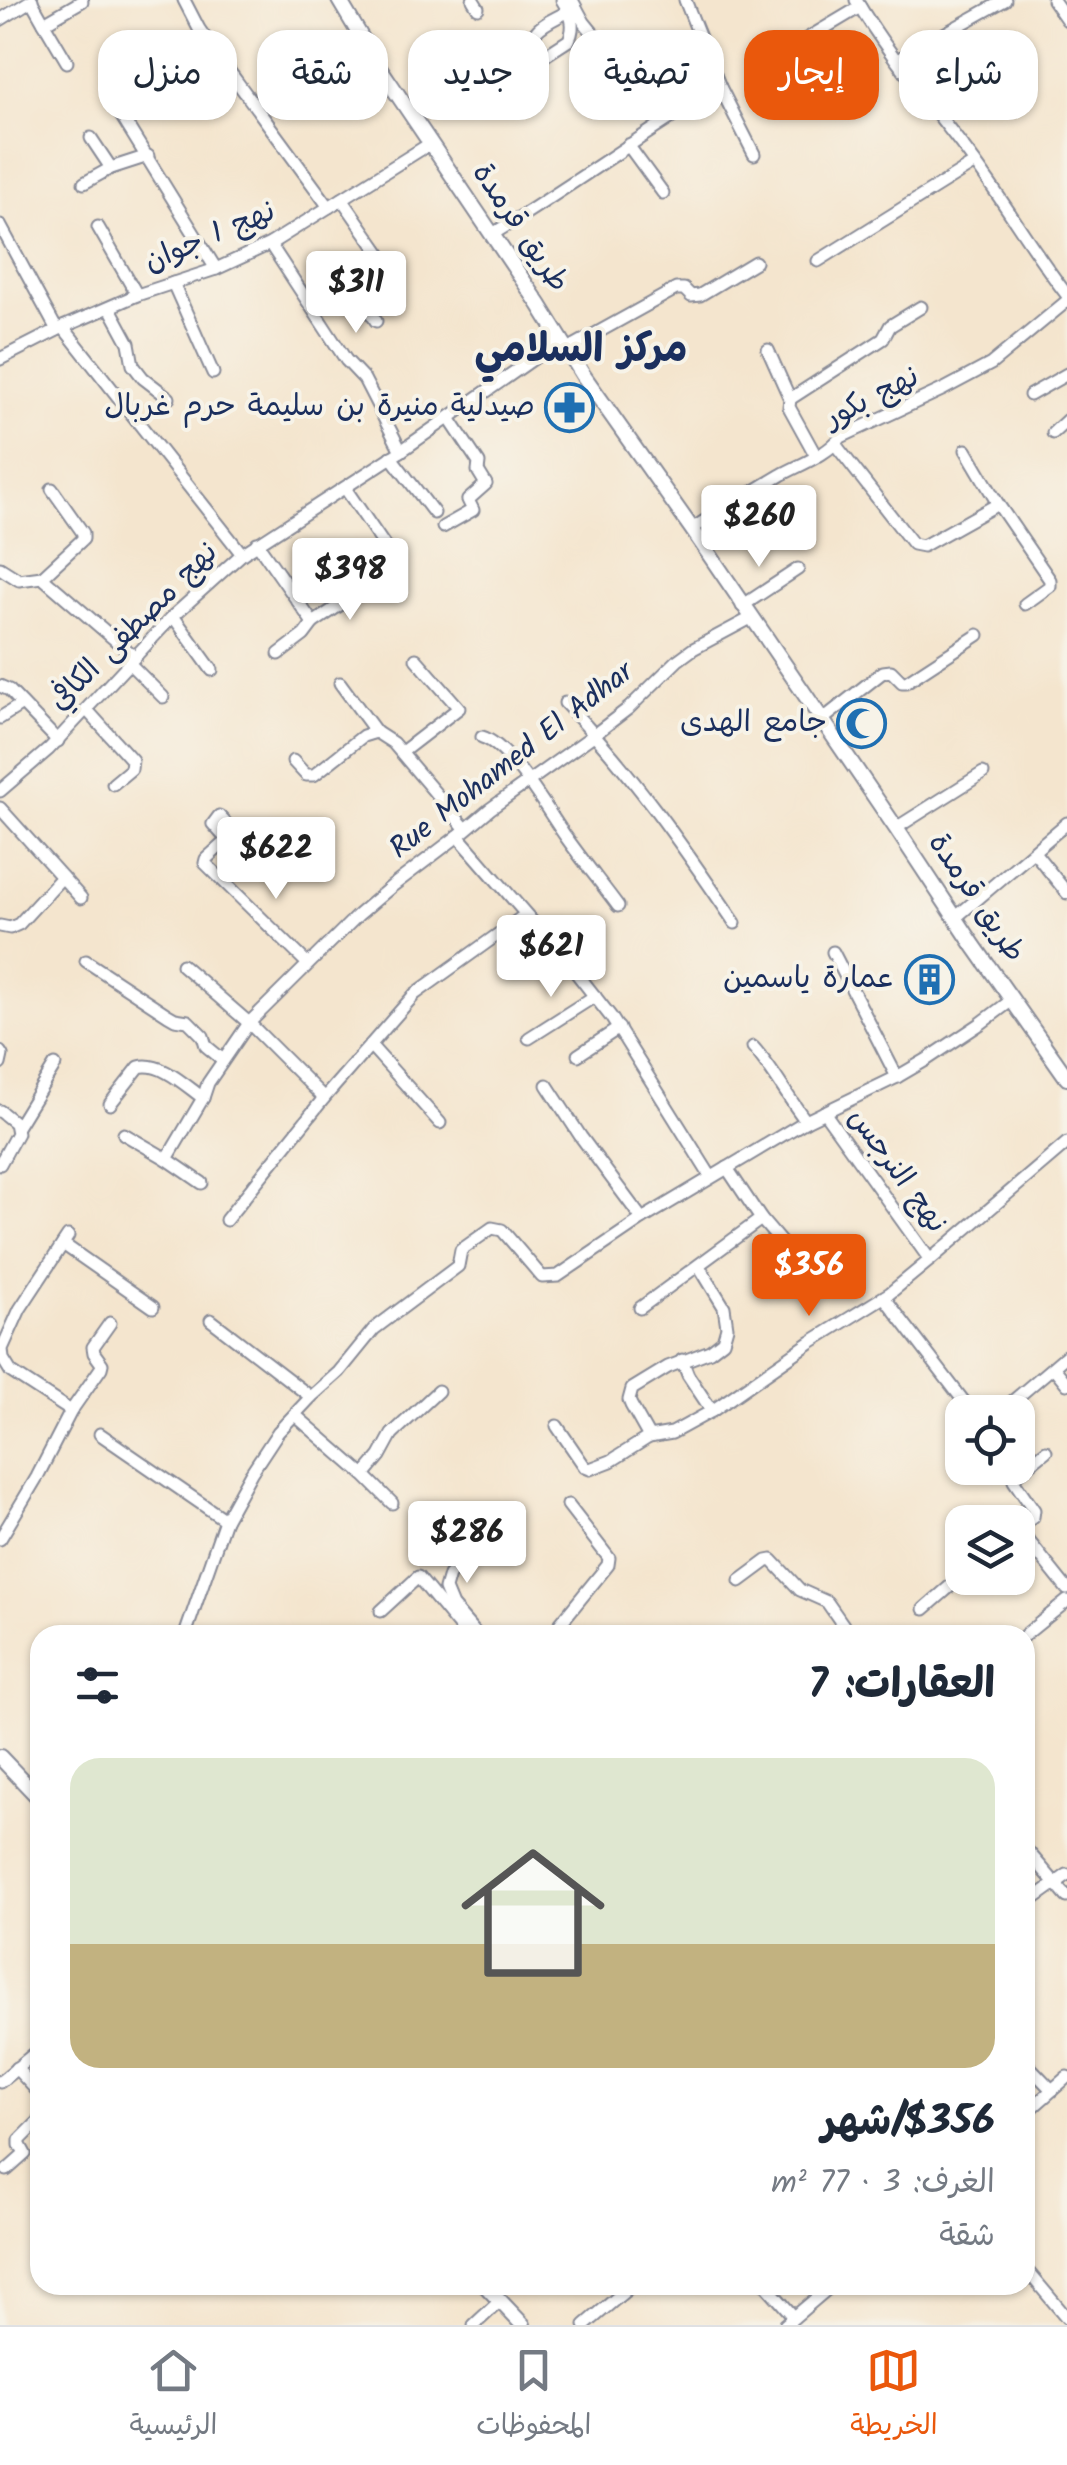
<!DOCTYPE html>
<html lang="ar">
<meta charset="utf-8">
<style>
:root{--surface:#fff;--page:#f2f2f3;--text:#1f2937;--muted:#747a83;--line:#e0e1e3;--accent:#ea580c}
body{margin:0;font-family:Kalam,"Playpen Sans Arabic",sans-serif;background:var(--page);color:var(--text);direction:rtl;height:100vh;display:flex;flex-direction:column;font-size:38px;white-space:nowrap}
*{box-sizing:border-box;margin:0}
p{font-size:32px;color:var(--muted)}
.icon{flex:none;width:55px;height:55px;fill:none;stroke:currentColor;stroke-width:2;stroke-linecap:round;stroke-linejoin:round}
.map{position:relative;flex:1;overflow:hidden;direction:ltr}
.details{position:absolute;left:30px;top:1625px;width:1005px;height:670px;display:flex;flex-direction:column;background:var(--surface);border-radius:30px;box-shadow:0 2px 8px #0004;direction:rtl}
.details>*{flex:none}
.guide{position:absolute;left:30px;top:30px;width:1008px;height:90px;direction:rtl;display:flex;gap:20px}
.controls{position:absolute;left:945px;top:1395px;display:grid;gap:20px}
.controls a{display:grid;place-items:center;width:90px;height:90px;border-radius:20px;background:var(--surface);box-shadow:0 2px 8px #0004;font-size:50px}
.price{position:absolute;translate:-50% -85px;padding:0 22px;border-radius:10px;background:#fff;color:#222;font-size:32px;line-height:65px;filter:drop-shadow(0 2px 5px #0008)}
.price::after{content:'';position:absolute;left:50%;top:60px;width:30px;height:22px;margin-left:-15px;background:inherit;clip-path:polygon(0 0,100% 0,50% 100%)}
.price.active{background:var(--accent);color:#fff}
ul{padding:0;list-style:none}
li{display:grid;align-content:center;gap:20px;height:530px;padding:0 40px}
li span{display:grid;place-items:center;height:310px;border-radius:30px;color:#555}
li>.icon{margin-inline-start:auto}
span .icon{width:180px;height:180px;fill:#fffc;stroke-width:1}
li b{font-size:42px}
h2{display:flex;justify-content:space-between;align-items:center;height:120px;padding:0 40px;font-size:42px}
.chip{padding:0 35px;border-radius:30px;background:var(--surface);box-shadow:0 2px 8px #0004;font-size:35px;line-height:90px}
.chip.active{background:var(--accent);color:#fff}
.menu{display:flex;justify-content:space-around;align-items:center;height:140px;border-top:2px solid var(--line);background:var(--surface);font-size:28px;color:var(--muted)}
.menu a{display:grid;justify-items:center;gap:5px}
.menu .active{color:var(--accent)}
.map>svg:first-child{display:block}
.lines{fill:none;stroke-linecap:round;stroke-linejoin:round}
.minor-casing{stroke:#888a96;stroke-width:15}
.major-casing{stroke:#888a96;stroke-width:18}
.minor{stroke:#fff;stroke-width:11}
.major{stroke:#fff;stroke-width:14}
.labels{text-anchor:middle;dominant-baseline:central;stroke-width:8;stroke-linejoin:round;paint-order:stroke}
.street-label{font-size:30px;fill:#1b2f5e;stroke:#f7f3e8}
.poi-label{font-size:30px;fill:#1b2f5e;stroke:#f7f3e8;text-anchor:end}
.district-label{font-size:40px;font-weight:bold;fill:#1b2f5e;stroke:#f7f3e8}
</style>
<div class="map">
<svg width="1067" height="2325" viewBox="0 0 1067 2325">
<rect width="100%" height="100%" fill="#f7f3e8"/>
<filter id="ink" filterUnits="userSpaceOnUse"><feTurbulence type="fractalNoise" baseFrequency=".01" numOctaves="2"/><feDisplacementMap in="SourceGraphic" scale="20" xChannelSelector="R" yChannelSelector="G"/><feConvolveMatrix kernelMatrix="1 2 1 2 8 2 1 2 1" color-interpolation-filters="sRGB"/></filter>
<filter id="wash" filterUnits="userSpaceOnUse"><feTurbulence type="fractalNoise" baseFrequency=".0048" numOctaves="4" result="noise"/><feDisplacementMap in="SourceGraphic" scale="40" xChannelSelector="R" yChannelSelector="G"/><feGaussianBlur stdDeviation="2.25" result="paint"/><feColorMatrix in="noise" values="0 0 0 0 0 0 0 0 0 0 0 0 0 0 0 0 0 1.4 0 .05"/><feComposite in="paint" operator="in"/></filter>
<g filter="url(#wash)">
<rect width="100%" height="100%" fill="#f4e5ce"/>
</g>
<g filter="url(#ink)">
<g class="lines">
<defs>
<g id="minor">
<polyline points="31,0 44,23 82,1"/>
<polyline points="184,0 199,29 218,56 329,207"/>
<polyline points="473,0 478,8"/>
<path d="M562,0c9,14 14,25 7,40l-31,20c-18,-29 9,-37 31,-49"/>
<polyline points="572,0 584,22 597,38"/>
<polyline points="685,0 720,87"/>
<path d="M856,0c32,55 76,105 114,156 34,45 62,94 97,139"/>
<polyline points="1053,0 1067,20"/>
<polyline points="0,20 32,0"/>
<polyline points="44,23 67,62"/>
<path d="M157,43l-28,16c3,10 14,17 17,28l-26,19 -1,6 97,157"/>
<polyline points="789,50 813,92"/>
<polyline points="897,60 1005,0"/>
<polyline points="776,112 755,76 756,69 860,7"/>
<polyline points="91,138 111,168"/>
<polyline points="628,145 663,193"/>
<polyline points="84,183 111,168 148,156"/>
<polyline points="342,199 397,278 369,300 369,310 376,321"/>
<polyline points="0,225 57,330"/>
<polyline points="98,227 137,295"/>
<path d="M491,235c78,-47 151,-101 229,-148l34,67"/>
<polyline points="270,244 346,360 364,379 401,451"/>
<polyline points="818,261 975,163"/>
<polyline points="173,283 213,373"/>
<polyline points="110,308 129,343 133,365 143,378 169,398"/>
<polyline points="63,327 242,554"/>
<polyline points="566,350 676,289 684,289 691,296 700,295 755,262"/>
<polyline points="768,350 790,399 789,407 816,456"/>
<polyline points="0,359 63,327 137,295 216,269 270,244 431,143"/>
<polyline points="1030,395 1067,374"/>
<polyline points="790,399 883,339 890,326 921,307"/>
<polyline points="1053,433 1067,420"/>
<polyline points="835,444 913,544 923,546 998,504"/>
<polyline points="966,450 998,504 1050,580 1050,586 1025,604"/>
<polyline points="391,457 434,513"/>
<polyline points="345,488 395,561"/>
<polyline points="52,489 83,533 83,539 42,577 135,657"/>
<polyline points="443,527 473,510 468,500 486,484 478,471 479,463 449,418"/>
<path d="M692,529c29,-19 59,-36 89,-54 20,-11 46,-20 60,-38l103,-48 47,-25 76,-63"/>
<polyline points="257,543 313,623 304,635 279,654"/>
<polyline points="0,568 19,580 42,577"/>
<polyline points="742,606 798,569"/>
<polyline points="173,616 212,670"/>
<polyline points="313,623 340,605 338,594 347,584"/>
<polyline points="129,663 163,697"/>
<polyline points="340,683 376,732"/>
<polyline points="0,686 9,690 58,741"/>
<path d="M565,703c65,67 118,143 170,220"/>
<polyline points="87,710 132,760 131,769 113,784"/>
<polyline points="0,718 22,704"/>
<polyline points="822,720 883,672 891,671 902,682 906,682 978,635"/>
<path d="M482,737c29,9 66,75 84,100 17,24 35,46 52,69"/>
<polyline points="402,752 459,708 416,659"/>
<polyline points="293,761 306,775 314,775 363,736 376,732 393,743 465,828"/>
<polyline points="0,791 49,749 173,616 242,554 401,451 560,340"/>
<polyline points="0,808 81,898"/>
<polygon points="219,816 234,832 227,840 213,824"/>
<polyline points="896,828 983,773"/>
<polyline points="458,836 571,966 611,1017 711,1177"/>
<polyline points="227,840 206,859 205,863 308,964"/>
<polyline points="1034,852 1067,893"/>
<polyline points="955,918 1067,823"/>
<polyline points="0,926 10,928 19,924 62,877"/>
<polyline points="833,952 897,1077"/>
<polyline points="86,961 168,1015 175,1019 188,1021 203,1036 206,1046 223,1060"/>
<polyline points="182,965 249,1023 324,1098 415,994 525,915"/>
<polyline points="529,1038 595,996"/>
<polyline points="371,1046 440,1123"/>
<path d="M753,1047c20,22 34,50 53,74"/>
<polyline points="0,1052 2,1055 0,1064"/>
<polyline points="578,1055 619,1028"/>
<polyline points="547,1085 581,1137 642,1219"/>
<path d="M110,1104l29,-37c22,-6 47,19 64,31"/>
<polyline points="0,1111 15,1123 17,1133 0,1164"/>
<polyline points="824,1112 930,1260 1067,1143"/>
<polyline points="17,1127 55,1065"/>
<polyline points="124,1134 167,1159 203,1098 208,1083 249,1023 358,915 391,887 458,836 490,809 595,734 629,708 678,660 693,649 751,618"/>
<polyline points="167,1159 202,1183"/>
<polyline points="727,1168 761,1219 796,1260"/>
<polyline points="226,1220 324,1098"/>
<polyline points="68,1236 20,1309 2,1349 3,1359 11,1372 71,1411"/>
<polyline points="63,1244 153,1307"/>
<polyline points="884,1297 972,1412"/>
<polyline points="640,1308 761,1219"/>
<polyline points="211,1320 311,1397"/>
<polyline points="1054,1368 1067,1384"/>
<polyline points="712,1411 811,1342 890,1293 930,1260"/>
<polyline points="1000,1412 1067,1355"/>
<polyline points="295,1415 364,1475 392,1503"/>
<polyline points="557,1426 585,1467 590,1469 611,1461 649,1437 631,1405 629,1400 632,1389 668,1367 710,1351 723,1341 727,1327 724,1307 699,1266"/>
<polyline points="100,1434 225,1520"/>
<polyline points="649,1437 672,1433 712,1411 688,1375 682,1360"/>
<polyline points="364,1475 380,1456 392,1434 438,1391"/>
<polyline points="1018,1529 1033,1517 1034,1510 1014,1481 1014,1477 1046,1451"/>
<polyline points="1019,1529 1067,1589"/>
<polyline points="0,1539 37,1477 71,1411 101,1368 102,1364 94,1353 93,1347 110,1323"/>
<polyline points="740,1581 767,1561 772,1560 800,1590 827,1602 850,1635"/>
<polyline points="924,1609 962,1576"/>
<polyline points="381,1611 418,1577 466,1635"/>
<polyline points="185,1635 225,1520 251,1473 278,1432 311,1397 339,1372 374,1329 458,1266 461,1250 492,1228 502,1230 542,1277 558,1276 642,1219 806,1121 897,1077 926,1060 980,1024 1012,1000"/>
<polyline points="477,1635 452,1606 445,1589 449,1575 484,1538"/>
<polyline points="551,1635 608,1565 609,1558 568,1505"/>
<polyline points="1025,1635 1067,1601"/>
<polyline points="1025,1848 1067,1897"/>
<polyline points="1025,1905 1067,1875"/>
<polyline points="1025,2062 1052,2090"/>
<polyline points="16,2068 40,2094"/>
<polyline points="0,2082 40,2049"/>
<polyline points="1025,2114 1067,2077"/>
<polyline points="7,2170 25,2154 20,2145 20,2140 40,2120"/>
<polyline points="1025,2268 1067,2318"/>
<polyline points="766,2285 794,2317"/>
<polyline points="474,2325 500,2301"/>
<polyline points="585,2325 632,2285"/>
<polyline points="785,2325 832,2285"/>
</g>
<g id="major">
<polyline points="339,0 379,67 539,304 583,375 692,529 896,828 974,946 1067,1078"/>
<polyline points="0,1757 40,1799"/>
<polyline points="485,2285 523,2325"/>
</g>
</defs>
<use href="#minor" class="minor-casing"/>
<use href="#major" class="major-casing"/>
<use href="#minor" class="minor"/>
<use href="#major" class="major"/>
</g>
</g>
<defs>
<symbol id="pharmacy-ring" viewBox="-11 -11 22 22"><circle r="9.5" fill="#f7f3e8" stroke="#1f6fb2" stroke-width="1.5"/><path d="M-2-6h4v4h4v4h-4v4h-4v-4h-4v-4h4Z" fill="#1f6fb2"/></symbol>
<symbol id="mosque-ring" viewBox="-11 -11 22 22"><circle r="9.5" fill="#f7f3e8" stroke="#1f6fb2" stroke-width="1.5"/><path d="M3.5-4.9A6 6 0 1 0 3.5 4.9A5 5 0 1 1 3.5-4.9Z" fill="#1f6fb2"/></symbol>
<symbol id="building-ring" viewBox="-11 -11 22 22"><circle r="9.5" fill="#f7f3e8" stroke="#1f6fb2" stroke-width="1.5"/><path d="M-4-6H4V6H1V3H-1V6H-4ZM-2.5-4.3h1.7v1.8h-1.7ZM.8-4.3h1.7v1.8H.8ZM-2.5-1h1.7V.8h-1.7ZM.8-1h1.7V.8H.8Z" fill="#1f6fb2"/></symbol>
</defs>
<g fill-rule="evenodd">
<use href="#pharmacy-ring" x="542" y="380" width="55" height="55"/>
<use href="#mosque-ring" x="834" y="696" width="55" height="55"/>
<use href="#building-ring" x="902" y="952" width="55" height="55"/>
</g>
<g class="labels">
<g class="street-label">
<text transform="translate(520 228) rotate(56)">طريق قرمدة</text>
<text transform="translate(210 237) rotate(-23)">نهج 1 جوان</text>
<text transform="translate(872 398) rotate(-27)">نهج بكور</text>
<text transform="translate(134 627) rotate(-45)">نهج مصطفى الكافي</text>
<text transform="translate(512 761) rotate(-38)">Rue Mohamed El Adhar</text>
<text transform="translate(976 898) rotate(56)">طريق قرمدة</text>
<text transform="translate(897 1171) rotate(54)">نهج النرجس</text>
</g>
<g class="poi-label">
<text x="535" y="407">صيدلية منيرة بن سليمة حرم غربال</text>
<text x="827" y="723">جامع الهدى</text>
<text x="895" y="979">عمارة ياسمين</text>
</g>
<g class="district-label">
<text x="581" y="350">مركز السلامي</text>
</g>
</g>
</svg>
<div class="controls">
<a><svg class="icon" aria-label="locate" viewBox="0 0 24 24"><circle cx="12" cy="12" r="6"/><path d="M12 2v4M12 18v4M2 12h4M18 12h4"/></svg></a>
<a><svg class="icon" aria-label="layers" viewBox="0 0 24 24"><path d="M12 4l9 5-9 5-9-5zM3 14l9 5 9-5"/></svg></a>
</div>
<b class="price" style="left:356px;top:336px">$311</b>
<b class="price" style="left:759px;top:570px">$260</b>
<b class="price" style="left:350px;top:623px">$398</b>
<b class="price" style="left:276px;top:902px">$622</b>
<b class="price" style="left:551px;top:1000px">$621</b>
<b class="price active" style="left:809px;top:1319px">$356</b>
<b class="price" style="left:467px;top:1586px">$286</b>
<div class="guide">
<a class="chip">شراء</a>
<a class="chip active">إيجار</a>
<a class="chip">تصفية</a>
<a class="chip">جديد</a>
<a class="chip">شقة</a>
<a class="chip">منزل</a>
</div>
<section class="details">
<h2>العقارات: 7<svg class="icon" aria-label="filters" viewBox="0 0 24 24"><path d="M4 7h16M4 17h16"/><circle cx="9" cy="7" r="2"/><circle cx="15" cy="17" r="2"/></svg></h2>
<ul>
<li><span style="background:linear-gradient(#dfe7d0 60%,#c2b280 0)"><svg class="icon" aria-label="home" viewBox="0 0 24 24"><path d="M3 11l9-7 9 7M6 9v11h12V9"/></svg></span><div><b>$356/شهر</b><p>الغرف: 3 · 77 m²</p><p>شقة</p></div></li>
</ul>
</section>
</div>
<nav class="menu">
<a class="active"><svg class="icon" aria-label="map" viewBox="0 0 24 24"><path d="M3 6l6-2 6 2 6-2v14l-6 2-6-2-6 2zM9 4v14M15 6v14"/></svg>الخريطة</a>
<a><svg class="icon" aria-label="saved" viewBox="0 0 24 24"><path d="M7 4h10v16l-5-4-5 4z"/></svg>المحفوظات</a>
<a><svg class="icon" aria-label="home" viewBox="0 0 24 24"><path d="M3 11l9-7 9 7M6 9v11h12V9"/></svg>الرئيسية</a>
</nav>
